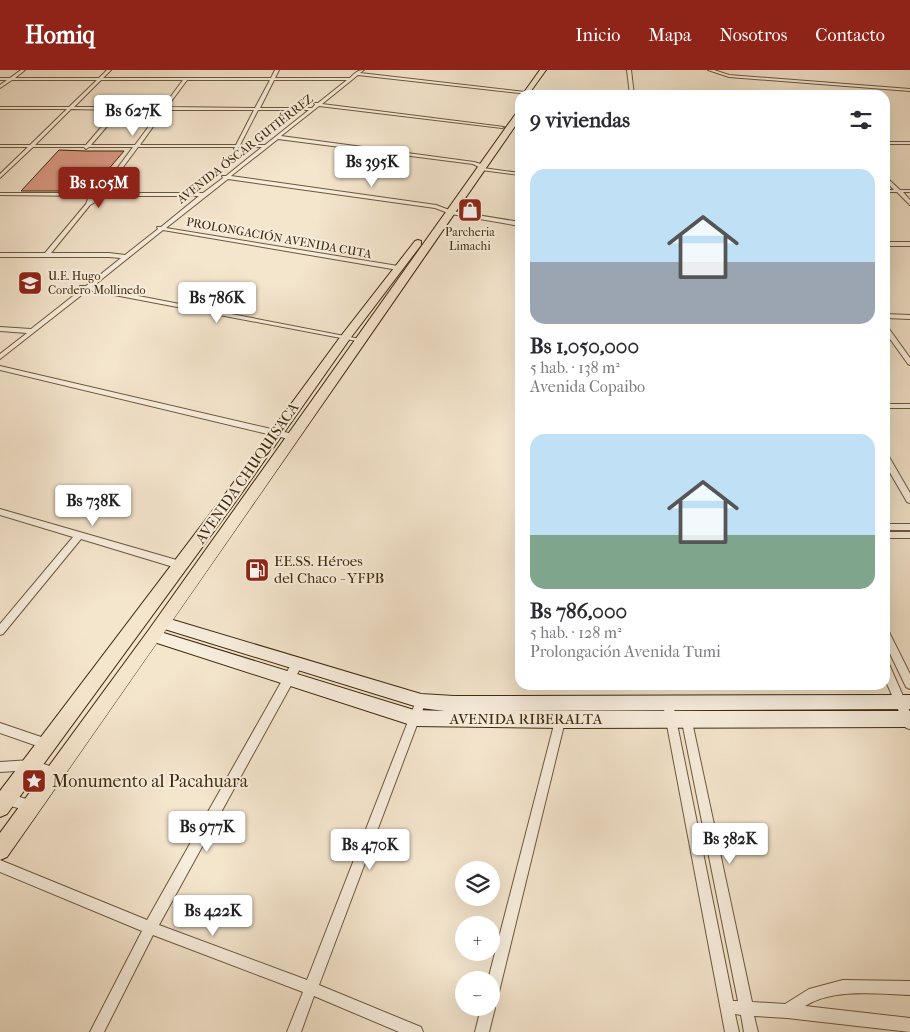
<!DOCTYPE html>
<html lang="es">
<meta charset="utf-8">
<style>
:root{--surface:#fff;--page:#f2f2f3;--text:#2b2b33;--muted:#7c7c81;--accent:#8f2418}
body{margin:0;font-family:"IM FELL French Canon",serif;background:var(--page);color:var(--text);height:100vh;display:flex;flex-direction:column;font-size:19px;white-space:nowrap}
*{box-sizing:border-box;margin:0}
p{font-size:16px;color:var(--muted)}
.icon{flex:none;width:28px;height:28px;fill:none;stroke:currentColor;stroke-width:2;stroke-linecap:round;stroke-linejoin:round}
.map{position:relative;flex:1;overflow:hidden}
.panel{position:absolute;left:515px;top:20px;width:375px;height:600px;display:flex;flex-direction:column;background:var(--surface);border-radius:15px;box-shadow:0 5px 20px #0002}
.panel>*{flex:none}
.tools{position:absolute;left:455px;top:791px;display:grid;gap:10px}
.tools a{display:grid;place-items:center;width:45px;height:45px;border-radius:50%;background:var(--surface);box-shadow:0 5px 20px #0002;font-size:25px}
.price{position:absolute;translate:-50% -42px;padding:0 11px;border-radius:5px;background:#fff;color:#222;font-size:16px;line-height:32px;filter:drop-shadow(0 1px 2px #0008)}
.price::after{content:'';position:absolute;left:50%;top:30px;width:15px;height:11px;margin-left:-8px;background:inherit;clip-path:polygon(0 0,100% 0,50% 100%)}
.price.current{background:var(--accent);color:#fff}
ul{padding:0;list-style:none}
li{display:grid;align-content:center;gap:10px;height:265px;padding:0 15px}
li span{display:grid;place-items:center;height:155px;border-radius:15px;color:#555}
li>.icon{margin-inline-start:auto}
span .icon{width:90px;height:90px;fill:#fffc;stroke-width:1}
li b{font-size:21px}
h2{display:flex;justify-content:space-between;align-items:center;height:60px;padding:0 15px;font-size:21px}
header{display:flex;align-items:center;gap:30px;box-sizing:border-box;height:70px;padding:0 25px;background:var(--accent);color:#fff}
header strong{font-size:24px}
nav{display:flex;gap:28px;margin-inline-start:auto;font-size:18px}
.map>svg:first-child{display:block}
.building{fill:#d89882;stroke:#3f290b}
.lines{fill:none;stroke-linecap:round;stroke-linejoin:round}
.street-casing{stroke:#6c583c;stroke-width:2}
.secondary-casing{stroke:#3f290b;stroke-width:2}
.primary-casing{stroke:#3f290b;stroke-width:2}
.street{fill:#f8eede;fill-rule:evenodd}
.secondary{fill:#f8eede;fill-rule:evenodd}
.primary{fill:#f4e5cd;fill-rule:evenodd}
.labels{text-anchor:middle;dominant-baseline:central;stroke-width:4;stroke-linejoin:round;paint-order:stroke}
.far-street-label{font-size:12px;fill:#3f290b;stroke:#f8eede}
.far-poi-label{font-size:12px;fill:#3f290b;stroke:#f8eede}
.street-label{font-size:15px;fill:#3f290b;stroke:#f8eede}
.poi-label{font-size:15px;fill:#3f290b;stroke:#f8eede;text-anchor:start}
.near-poi-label{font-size:18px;fill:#3f290b;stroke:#f8eede;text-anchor:start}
</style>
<header>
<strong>Homiq</strong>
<nav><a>Inicio</a><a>Mapa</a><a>Nosotros</a><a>Contacto</a></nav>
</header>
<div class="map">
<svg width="910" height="962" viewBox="0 0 910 962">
<rect width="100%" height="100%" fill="#f4e5cd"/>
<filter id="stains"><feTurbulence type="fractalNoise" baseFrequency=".004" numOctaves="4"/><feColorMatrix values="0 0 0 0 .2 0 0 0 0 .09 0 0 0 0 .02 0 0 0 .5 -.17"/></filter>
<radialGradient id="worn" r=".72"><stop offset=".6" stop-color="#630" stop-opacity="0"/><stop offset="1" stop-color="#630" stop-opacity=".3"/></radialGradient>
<polygon class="building" points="59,80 86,81 124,81 90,121 21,121"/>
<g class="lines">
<defs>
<g id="street">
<path d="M21,0h4l-10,8h84l8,-8h4l-8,8h168l4,-8h4l-4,8h75c4,-4 7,-8 14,-8l-4,3 191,22h-13l-180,-20 -36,29 182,23 -2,1 -183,-22 -38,30 193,26 7,2 2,4 37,5v2l-39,-5 -4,-4 -4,-2 -195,-25 -47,37 205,29 16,6 68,11v4l-69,-12 -16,-6 -207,-29 -62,49 232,38 3,2 -3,2 -235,-40 -71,57 268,52 3,2 -1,1 -274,-52 -88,69v-5l27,-21 -27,-2v-4l31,2 51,-40 -2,-1v-2h6l35,-28 -12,-1h-109v-4h45l41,-49 3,-8 -89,-1v-2h91l16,-21h4v2l-15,19h3l34,-46h-44l-3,2 -2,-2h-51l-33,31v-4l28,-27h-28v-2h30l37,-36h-67v-2h69l28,-27h-85l-12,8v-3l7,-5h-7v-2h10zM101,10h82l-20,27h-89zM187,10h83l-15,28 -88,-1zM274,10h73l-29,23h-4l1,2 -3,3h-52zM71,39l45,1 -30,35h-51zM121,40h40l-26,35h-44zM165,40h89l-18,35h-96zM258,40h51l-44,35h-25zM138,77h97l-1,2 2,1 3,-3h23l-36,29h-4l1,2 -20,15h-99zM102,126h97l-38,31h-4l1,2 -33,26 -16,-2h-58l39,-48 9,-5z"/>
<polygon points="627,0 631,0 634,25 630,25"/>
<polygon points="708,0 714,0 729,5 910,19 910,21 729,7"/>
<rect x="885" y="72" width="25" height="2"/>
<polygon points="885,106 900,120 910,120 910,122 903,122 910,130 910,135 897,122 885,122 885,120 894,120 885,110"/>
<rect x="885" y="172" width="25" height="4"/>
<polygon points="885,244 910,245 910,249 885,248"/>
<polygon points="885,255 887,256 910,288 910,295 908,294 885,262"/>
<polygon points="0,296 293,364 297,367 293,370 0,300"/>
<rect x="885" y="334" width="25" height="4"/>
<polygon points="885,384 888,385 910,423 910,433 907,432 885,394"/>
<polygon points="0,439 180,491 183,493 184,495 183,497 180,499 81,469 3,564 0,565 0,554 73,467 0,445"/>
<rect x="885" y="454" width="25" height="6"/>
<rect x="885" y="462" width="25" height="6"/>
<polygon points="885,559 888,560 910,604 910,619 906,617 885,573"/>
<polygon points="297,590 301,591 302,594 301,597 159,855 307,910 416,631 417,628 421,626 425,628 426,631 319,915 421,957 423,962 399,962 314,926 301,962 287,962 303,922 153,865 104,962 90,962 142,861 0,802 0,790 147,850 293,591"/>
<polygon points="885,593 889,594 910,642 910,659 906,658 885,609"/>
<path d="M668,629l4,2 1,3 60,297h5l-57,-284 1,-3 4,-2 4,2 1,3 61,285 33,2 24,-15 34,-9 67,1v14c-32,-1 -77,-7 -105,11l105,12v14l-123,-14 -33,-2 4,16h-14l-3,-17 -6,-1 4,18h-14l-62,-328 1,-3z"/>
<polygon points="561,642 565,644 566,647 498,926 496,931 491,933 495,938 489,962 475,962 481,938 491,938 491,910 488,910 556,647 557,644"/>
<polygon points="0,653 50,670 51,674 50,678 46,679 0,663"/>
<polygon points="31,690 59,699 61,703 59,707 55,708 31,700 0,702 0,692"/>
<polygon points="0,721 36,732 38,736 36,740 32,742 0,733"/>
</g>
<polygon id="secondary" points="163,547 421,624 454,626 910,625 910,639 492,641 910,641 910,657 561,658 414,656 154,572 149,571 146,566 149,561 154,560 414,640 445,641 421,638 158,557 156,553 158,549"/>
<g id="primary">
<polygon points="540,0 546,0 528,25 522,25"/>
<path d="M517,42h3v7c-171,246 -340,493 -513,738l-7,3v-27l148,-202z"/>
<polygon points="418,170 421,171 421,175 349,270 236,431 7,744 0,747 0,721 226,423 341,266 415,171"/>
</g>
</defs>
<use href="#street" class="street-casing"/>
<use href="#secondary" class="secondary-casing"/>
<use href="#primary" class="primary-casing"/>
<use href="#street" class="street"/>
<use href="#secondary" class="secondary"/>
<use href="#primary" class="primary"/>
</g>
<defs>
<symbol id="shop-square" viewBox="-11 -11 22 22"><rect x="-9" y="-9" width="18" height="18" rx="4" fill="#8f2418" stroke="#f8eede"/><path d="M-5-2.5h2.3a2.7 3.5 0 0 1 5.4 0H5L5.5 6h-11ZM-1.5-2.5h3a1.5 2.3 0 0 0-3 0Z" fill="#fff"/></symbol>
<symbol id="school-square" viewBox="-11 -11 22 22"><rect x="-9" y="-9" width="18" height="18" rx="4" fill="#8f2418" stroke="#f8eede"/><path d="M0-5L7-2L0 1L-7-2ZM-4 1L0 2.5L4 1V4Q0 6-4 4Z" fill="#fff"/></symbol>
<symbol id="fuel-square" viewBox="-11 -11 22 22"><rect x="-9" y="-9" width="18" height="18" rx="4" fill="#8f2418" stroke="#f8eede"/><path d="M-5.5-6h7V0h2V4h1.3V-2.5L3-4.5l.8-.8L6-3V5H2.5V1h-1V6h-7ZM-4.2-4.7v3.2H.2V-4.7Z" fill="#fff"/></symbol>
<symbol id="sight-square" viewBox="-11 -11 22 22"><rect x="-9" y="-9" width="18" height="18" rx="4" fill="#8f2418" stroke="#f8eede"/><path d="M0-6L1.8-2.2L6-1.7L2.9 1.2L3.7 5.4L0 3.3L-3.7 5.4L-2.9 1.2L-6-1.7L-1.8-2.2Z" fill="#fff"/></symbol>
</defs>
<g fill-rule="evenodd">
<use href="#shop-square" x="456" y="126" width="28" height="28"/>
<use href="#school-square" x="16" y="199" width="28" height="28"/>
<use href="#fuel-square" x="243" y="486" width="28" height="28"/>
<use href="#sight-square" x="20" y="697" width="28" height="28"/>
</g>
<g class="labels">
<g class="far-street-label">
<text transform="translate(245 79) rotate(-38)">AVENIDA ÓSCAR GUTIÉRREZ</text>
<text transform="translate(279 168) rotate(10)">PROLONGACIÓN AVENIDA CUTA</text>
</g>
<g class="far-poi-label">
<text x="470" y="162">Parcheria<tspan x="470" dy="14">Limachi</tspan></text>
<text x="48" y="206" text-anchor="start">U.E. Hugo<tspan x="48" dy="14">Cordero Mollinedo</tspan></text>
</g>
<g class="street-label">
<text transform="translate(247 403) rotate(-55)">AVENIDA CHUQUISACA</text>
<text x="526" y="649">AVENIDA RIBERALTA</text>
</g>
<g class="poi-label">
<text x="274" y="491">EE.SS. Héroes<tspan x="274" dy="17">del Chaco - YFPB</tspan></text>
</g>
<g class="near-poi-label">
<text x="52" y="711">Monumento al Pacahuara</text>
</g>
</g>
<rect width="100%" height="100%" filter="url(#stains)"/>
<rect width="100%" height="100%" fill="url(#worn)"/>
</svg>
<div class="tools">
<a><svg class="icon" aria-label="layers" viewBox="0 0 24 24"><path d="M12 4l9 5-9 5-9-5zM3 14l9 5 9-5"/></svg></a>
<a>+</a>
<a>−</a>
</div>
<b class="price" style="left:133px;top:67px">Bs 627K</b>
<b class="price" style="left:372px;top:118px">Bs 395K</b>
<b class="price current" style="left:99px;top:139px">Bs 1.05M</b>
<b class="price" style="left:217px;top:254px">Bs 786K</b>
<b class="price" style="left:93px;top:457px">Bs 738K</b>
<b class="price" style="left:207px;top:783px">Bs 977K</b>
<b class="price" style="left:730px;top:795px">Bs 382K</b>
<b class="price" style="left:370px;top:801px">Bs 470K</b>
<b class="price" style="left:213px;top:867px">Bs 422K</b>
<section class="panel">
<h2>9 viviendas<svg class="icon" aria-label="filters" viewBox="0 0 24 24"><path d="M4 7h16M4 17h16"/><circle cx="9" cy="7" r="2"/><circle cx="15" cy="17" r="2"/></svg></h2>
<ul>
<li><span style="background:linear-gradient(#bfe0f5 60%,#9aa5b1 0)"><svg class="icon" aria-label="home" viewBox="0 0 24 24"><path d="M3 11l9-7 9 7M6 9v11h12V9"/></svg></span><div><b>Bs 1,050,000</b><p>5 hab. · 138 m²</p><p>Avenida Copaibo</p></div></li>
<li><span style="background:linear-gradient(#bfe0f5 65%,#7fa58c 0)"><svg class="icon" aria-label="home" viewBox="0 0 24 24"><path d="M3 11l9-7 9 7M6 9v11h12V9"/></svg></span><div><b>Bs 786,000</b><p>5 hab. · 128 m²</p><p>Prolongación Avenida Tumi</p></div></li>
</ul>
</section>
</div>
